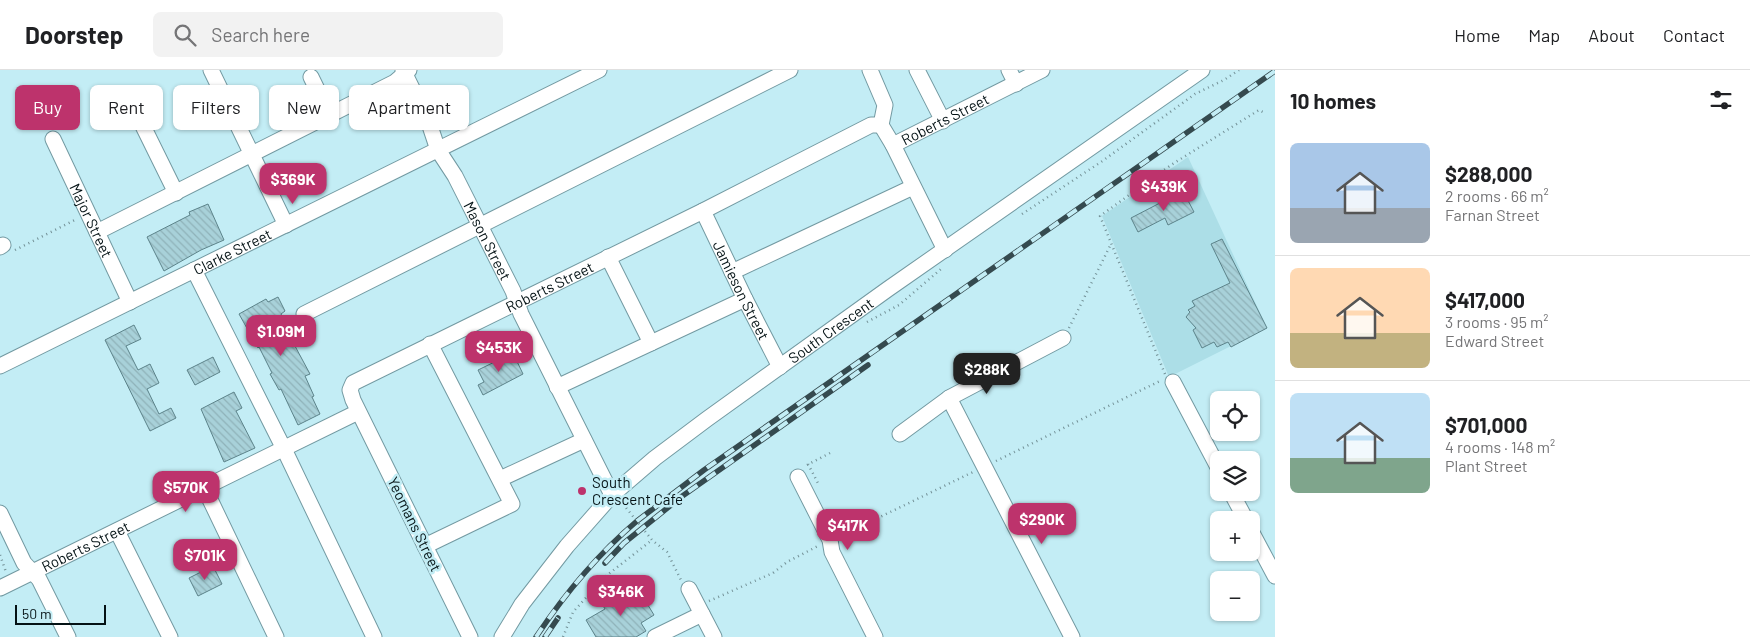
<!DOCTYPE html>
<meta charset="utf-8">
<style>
:root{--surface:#fff;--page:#f2f2f2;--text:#202124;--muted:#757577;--line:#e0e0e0;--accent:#bd336c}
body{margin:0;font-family:Barlow,sans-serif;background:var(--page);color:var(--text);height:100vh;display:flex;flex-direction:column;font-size:19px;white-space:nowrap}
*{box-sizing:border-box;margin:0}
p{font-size:16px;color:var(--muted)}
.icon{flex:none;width:28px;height:28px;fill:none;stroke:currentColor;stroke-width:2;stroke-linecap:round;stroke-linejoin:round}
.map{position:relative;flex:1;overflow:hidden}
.drawer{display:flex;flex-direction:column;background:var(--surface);width:475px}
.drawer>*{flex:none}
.banner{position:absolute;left:15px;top:15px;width:475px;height:45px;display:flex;gap:10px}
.buttons{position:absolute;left:1210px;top:321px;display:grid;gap:10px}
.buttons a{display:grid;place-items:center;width:50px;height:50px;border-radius:8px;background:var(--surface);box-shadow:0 1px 4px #0004;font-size:25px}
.scale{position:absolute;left:15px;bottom:12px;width:91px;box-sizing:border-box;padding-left:5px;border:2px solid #041215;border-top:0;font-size:14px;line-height:18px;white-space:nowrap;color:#041215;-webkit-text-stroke:4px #c3edf5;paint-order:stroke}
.price{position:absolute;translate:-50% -42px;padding:0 11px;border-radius:10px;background:var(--accent);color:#fff;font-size:16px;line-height:32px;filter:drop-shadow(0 1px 2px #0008)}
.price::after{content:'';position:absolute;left:50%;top:30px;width:15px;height:11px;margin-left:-8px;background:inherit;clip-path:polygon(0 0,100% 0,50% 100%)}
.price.current{background:#222;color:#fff}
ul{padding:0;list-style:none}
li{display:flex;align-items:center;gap:15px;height:125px;padding:0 15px}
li+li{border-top:1px solid var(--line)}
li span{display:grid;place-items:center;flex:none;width:140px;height:100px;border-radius:8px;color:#555}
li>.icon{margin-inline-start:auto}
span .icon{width:60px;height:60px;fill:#fffc;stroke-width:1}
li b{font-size:21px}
h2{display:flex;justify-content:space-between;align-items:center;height:60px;padding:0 15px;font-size:21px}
.chip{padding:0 18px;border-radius:8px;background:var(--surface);box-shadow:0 1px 4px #0004;font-size:18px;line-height:45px}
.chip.current{background:var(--accent);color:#fff}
header{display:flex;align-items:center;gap:30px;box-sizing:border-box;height:70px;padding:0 25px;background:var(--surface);border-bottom:1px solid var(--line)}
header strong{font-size:24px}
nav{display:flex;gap:28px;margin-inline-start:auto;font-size:18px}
.search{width:350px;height:45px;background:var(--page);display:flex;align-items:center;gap:12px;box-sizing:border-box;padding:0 18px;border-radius:8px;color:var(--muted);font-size:19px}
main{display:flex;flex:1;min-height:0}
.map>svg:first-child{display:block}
.built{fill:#acdee7}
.building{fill:url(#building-back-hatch);stroke:#5c838a}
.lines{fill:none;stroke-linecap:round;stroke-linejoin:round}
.minor-casing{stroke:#739aa2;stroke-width:17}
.path{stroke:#749298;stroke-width:2.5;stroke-dasharray:1 4;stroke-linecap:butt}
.minor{stroke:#fff;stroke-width:15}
.rail-casing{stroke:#354a4f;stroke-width:5.5}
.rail{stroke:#c3edf5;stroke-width:4;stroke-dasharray:11;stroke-linecap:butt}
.poi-dot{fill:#bd336c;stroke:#c3edf5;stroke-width:2}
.labels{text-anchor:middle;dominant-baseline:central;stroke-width:5;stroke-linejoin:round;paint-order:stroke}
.street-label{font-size:15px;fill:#041215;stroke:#c3edf5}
.poi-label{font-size:15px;fill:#041215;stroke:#c3edf5;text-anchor:start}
</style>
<header>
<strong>Doorstep</strong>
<div class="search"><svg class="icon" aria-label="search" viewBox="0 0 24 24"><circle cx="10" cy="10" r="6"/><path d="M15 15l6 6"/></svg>Search here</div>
<nav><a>Home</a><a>Map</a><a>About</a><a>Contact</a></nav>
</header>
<main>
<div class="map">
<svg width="1275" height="567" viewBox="0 0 1275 567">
<defs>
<pattern id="building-back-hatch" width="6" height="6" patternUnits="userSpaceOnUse" patternTransform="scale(1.25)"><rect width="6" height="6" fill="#a8d1d9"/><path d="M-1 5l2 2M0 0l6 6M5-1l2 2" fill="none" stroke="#8fb2b9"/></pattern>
</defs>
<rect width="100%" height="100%" fill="#c3edf5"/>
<polygon class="built" points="1188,87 1267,258 1169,307 1102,146"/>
<g class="building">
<polygon points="1183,121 1194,142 1168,155 1165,148 1138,162 1131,148"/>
<polygon points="208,134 224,170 201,180 164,201 147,167 190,145 189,142"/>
<polygon points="1222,169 1267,258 1231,277 1228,272 1217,277 1214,272 1202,278 1193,260 1196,258 1186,247 1190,242 1188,240 1195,236 1192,231 1230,213 1211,174"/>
<polygon points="278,227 285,241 281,244 290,262 288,263 310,304 305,306 314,326 312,327 320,344 298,355 281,319 279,320 270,304 272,303 259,277 258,278 239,244 266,229 268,232"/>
<polygon points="134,255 141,269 126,276 138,300 150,294 159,313 147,319 159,344 171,338 176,348 150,361 105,270"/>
<polygon points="513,283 523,304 483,325 478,315 484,312 478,300"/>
<polygon points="213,287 220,302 195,315 187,300"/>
<polygon points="234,322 242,338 236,341 255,378 224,392 201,339"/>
<polygon points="213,496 222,514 198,526 189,508"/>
<polygon points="623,522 628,529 640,522 654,545 641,553 646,561 636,567 596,567 586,550 605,539 602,534"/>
</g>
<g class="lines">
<defs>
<g id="minor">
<polyline points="211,0 286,155"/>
<path id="s1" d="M403,0l26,53 9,27 17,26 58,115 8,23 91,181"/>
<polyline points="870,0 885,35 881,55"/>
<polyline points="917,0 943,51"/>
<polyline points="1009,0 1016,14"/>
<polyline points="311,7 330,46"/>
<polyline points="881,55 893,75 945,180"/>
<polyline points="143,56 176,123"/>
<path id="s2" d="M53,69l77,163"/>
<path id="s3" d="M893,75l149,-75"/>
<path id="s4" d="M703,141l42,88 35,68"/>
<polyline points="97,162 395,12 409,0"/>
<polyline points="0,177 3,175"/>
<polyline points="608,187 651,273"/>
<polyline points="194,200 284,379 374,567"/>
<polyline points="732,202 913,117"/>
<polyline points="304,244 790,0"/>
<path id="s5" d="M0,296l599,-296"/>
<polyline points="1173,312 1219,399"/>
<polyline points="557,317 745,229"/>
<polyline points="949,328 1072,567"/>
<polyline points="900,364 949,328 1063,268"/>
<polyline points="798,407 830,470 832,482 875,567"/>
<polyline points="500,409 584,370"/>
<polyline points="204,417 276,567"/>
<polyline points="1231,422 1246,450"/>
<polyline points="0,443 24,493 39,509 68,567"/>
<polyline points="117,461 170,567"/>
<polyline points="1251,461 1275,506"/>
<polyline points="425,476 512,434 430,274"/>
<path id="s6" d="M0,518l358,-176"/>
<polyline points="689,519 714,567"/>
<path id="s7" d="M470,567l-117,-237 -3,-10 3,-7 350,-172 168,-86h10"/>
<path id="s8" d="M502,567l20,-33 45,-58 45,-51 43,-37 52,-39 181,-130 314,-219"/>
<polyline points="655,567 702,544"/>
</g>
</defs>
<use href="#minor" class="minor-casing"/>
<g class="path">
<polyline points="1022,144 1101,92 1195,24 1224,10 1239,0"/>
<polyline points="15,180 77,149"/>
<polyline points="867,252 899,235 941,199"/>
<polyline points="1069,258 1111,174"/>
<polyline points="1165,304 1100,146 1171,95 1259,40 1263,42"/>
<polyline points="996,391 1162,310"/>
<polyline points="808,394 819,415"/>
<polyline points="807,395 830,383"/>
<polyline points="623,434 652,470 667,482 681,510"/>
<polyline points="840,464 878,448 973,402"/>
<polyline points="0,485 6,502"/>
<polyline points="709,531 773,503 787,492 818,476"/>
<polyline points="563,567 573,542 606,506 652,470"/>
</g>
<use href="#minor" class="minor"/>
<defs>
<g id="rail">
<polyline points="605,493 624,473 681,427 868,295"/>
<path d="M536,567c28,-42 62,-83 101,-116 22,-17 45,-34 67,-51l571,-399"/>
<polyline points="545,567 558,548"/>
</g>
</defs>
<use href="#rail" class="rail-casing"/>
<use href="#rail" class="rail"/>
</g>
<circle class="poi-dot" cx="582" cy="421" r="5"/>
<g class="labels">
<g class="street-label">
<text stroke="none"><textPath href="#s3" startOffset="58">Roberts Street</textPath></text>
<text stroke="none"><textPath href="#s2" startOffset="90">Major Street</textPath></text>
<text stroke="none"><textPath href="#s1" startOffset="191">Mason Street</textPath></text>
<text stroke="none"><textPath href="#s5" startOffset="259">Clarke Street</textPath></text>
<text stroke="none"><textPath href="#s7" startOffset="501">Roberts Street</textPath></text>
<text stroke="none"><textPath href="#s4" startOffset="88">Jamieson Street</textPath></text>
<text stroke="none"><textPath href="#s8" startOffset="454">South Crescent</textPath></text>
<text transform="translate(415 454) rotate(64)">Yeomans Street</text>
<text stroke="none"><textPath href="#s6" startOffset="95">Roberts Street</textPath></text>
</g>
<g class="poi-label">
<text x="592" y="412">South<tspan x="592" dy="17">Crescent Cafe</tspan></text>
</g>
</g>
</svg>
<div class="buttons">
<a><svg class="icon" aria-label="locate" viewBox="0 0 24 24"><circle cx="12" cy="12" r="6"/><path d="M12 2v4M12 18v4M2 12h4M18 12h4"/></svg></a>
<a><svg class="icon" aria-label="layers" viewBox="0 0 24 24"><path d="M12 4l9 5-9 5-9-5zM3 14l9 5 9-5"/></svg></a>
<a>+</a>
<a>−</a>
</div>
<div class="scale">50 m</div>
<b class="price" style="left:293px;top:135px">$369K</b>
<b class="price" style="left:1164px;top:142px">$439K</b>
<b class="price" style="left:281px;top:287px">$1.09M</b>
<b class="price" style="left:499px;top:303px">$453K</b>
<b class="price current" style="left:987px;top:325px">$288K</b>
<b class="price" style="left:186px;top:443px">$570K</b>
<b class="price" style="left:1042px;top:475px">$290K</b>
<b class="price" style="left:848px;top:481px">$417K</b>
<b class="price" style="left:205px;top:511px">$701K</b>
<b class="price" style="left:621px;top:547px">$346K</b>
<div class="banner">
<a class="chip current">Buy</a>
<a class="chip">Rent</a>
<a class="chip">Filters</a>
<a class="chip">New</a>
<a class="chip">Apartment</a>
</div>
</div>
<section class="drawer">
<h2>10 homes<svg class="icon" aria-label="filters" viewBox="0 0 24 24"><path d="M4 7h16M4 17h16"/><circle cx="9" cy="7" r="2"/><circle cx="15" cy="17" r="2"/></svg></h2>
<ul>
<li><span style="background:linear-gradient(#a9c7e8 65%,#9aa5b1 0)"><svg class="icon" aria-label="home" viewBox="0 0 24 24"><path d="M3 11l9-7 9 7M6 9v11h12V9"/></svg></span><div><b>$288,000</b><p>2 rooms · 66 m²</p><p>Farnan Street</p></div></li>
<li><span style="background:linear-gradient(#ffd9b3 65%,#c2b280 0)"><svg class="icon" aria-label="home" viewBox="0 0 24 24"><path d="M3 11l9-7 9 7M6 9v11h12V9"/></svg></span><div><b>$417,000</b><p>3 rooms · 95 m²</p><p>Edward Street</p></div></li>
<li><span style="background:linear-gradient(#bfe0f5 65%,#7fa58c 0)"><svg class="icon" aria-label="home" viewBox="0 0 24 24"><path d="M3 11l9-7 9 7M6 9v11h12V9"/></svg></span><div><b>$701,000</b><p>4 rooms · 148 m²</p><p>Plant Street</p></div></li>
</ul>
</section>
</main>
